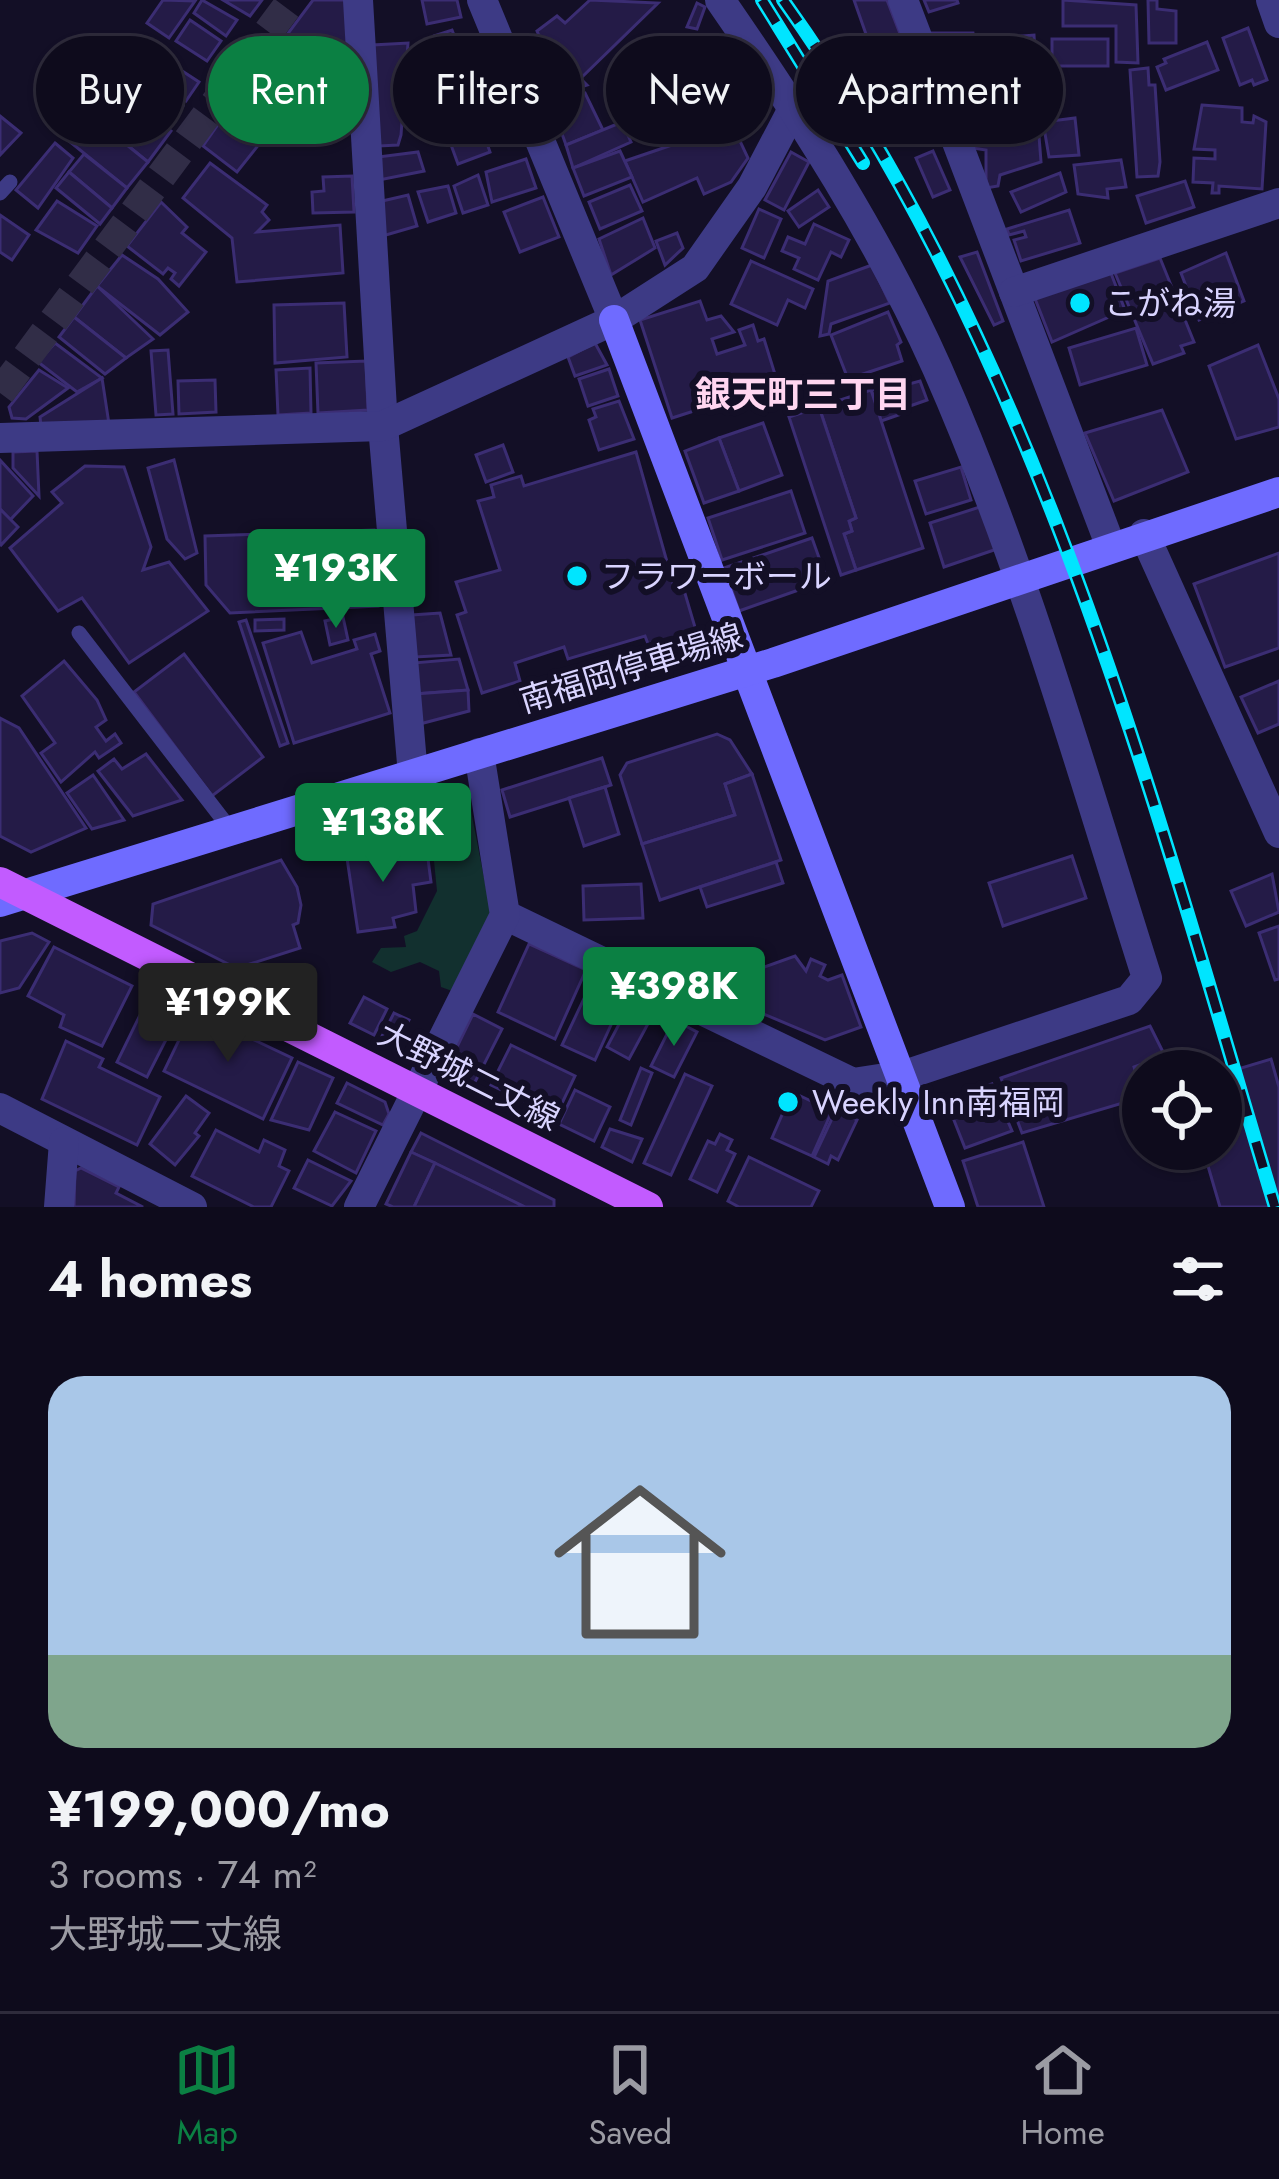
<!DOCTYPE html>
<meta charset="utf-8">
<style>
:root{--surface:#0e0b1c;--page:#171425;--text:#f1f3f6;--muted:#9b9ba3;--line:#2e2b3b;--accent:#0b8043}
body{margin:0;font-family:Jost,"Noto Sans JP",sans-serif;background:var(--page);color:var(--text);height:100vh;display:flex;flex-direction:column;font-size:45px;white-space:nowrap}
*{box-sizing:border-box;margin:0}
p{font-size:39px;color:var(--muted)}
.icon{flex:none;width:66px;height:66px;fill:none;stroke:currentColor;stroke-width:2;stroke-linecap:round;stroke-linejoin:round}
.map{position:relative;height:1207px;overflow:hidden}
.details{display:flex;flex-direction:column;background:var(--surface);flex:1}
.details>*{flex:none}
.guide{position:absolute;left:36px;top:36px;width:1209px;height:108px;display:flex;gap:24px}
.tools{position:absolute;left:1122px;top:1050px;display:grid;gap:24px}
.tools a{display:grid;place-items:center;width:120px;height:120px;border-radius:50%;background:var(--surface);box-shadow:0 3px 9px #0004,0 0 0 3px var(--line);font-size:60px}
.price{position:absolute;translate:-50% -102px;padding:0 27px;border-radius:12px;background:var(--accent);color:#fff;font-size:39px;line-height:78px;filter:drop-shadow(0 3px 6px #0008)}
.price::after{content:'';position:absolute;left:50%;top:72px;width:36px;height:27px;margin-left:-18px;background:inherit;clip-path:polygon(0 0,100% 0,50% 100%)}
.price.selected{background:#222;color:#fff}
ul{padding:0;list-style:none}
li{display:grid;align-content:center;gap:24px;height:636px;padding:0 48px}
li span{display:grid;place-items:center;height:372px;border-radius:36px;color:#555}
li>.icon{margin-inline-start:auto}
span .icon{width:216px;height:216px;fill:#fffc;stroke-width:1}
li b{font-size:51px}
h2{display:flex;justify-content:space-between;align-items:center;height:144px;padding:0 48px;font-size:51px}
.tag{padding:0 42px;border-radius:54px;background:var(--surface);box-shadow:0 3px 9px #0004,0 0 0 3px var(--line);font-size:42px;line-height:108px}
.tag.selected{background:var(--accent);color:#fff}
.menu{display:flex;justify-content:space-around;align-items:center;height:168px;border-top:3px solid var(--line);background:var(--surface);font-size:33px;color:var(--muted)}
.menu a{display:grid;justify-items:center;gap:6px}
.menu .selected{color:var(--accent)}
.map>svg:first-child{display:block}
.green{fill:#12302f}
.building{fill:#241b47;stroke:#3b2d73;stroke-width:3}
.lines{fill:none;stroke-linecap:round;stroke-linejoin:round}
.street-tunnel{stroke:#312d47;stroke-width:30;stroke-dasharray:30 15;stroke-linecap:butt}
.lane{stroke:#3d3a85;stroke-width:15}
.street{stroke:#3d3a85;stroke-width:30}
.secondary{stroke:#6f6bff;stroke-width:30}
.primary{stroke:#c25bff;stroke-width:30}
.rail-casing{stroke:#00e5ff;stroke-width:14}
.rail{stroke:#130f26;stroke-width:9;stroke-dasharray:27;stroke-linecap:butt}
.poi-dot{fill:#00e5ff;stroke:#130f26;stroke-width:4.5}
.labels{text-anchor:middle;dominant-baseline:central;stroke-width:12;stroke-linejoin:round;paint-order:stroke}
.poi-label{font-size:33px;fill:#d9d4ff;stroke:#130f26;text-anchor:start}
.street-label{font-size:33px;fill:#d9d4ff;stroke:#130f26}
.neighbourhood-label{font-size:36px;font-weight:bold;fill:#ffd6f0;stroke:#130f26}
</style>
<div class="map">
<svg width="1279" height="1207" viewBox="0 0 1279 1207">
<rect width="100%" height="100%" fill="#130f26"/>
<polygon class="green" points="471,811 493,924 455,992 441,987 439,971 420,962 391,972 372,962 381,948 406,947 404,936 417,931 437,891 433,851 407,853 394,837 427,815"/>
<g class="building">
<polygon points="163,0 195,1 169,38 147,23"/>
<polygon points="202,0 237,20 226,36 194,13"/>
<polygon points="223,0 262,0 250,16"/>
<polygon points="313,0 347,0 348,84 286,36"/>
<polygon points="422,0 457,0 461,17 427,24"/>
<polygon points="590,0 658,3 581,78 543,45 537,31 557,16 565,23"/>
<polygon points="854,0 887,0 904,44 873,54"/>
<polygon points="924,0 957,0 958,3 929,12"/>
<polygon points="1063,0 1136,5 1138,63 1116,62 1116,26 1063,26"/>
<polygon points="1148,0 1157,0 1157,9 1176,11 1176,43 1149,43"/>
<polygon points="697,3 705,7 697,29 687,27"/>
<polygon points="190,20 221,41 207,61 176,41"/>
<polygon points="1248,28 1267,80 1254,85 1252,80 1240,85 1223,38"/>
<polygon points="452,30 473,83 489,77 494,89 418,118 434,36"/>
<polygon points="923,33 973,33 974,40 1034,35 1036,68 941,79"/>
<polygon points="286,36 348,84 326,94 273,52"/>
<polygon points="682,36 721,55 699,100 683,93 666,127 643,116"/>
<polygon points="130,37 199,82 186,101 117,56"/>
<polygon points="539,37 587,85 547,98 524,43"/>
<rect x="1052" y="39" width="56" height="27"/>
<polygon points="1207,42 1218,70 1166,90 1157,67 1166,63 1164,59"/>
<polygon points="408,43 401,135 398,145 379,146 373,45"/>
<polygon points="744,54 759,71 708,105 701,101 721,55"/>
<polygon points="114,60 183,106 171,123 138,101 141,97 127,84 105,74"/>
<polygon points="261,67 306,103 296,116 252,79"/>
<polygon points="1148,68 1149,85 1155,85 1160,162 1158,176 1137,177 1130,70"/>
<polygon points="904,69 909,84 875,96 871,81"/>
<polygon points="101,78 171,131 148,162 80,107"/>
<polygon points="627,78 649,89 642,103 623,94"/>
<polygon points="247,87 287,115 265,141 227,114"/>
<polygon points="585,93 603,130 566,145 551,103"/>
<polygon points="352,95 353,118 291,137 288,132 308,110"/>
<polygon points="907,101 917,127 899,133 890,107"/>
<polygon points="1202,105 1242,108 1242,122 1253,123 1254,116 1266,122 1262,189 1219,186 1219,193 1212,193 1213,183 1193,182 1194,158 1215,159 1215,150 1194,149"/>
<polygon points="80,107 148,162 127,188 59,133"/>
<polygon points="0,116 21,133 0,155"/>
<polygon points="224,116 260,143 237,172 203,146"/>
<polygon points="721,116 726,127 732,124 748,158 731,182 704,194 697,178 643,202 625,161 672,145 670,139"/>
<polygon points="1075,118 1079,155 1049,157 1043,122"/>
<polygon points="479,120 490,152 458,164 446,131"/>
<polygon points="622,122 631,142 573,168 566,145"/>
<polygon points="1038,123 1041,162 1000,175 998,186 986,188 986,150 972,148 965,131"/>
<polygon points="55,143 73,158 38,208 16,190"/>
<polygon points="620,151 632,177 584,196 573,168"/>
<polygon points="933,151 950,190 933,197 916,158"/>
<polygon points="418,152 424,171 379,180 378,157"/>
<polygon points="791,152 809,162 784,210 765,200"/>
<polygon points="84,154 127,188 112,208 69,172"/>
<polygon points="526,159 536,188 492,202 486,172"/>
<polygon points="1121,160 1126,187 1107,189 1108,198 1078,194 1074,165"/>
<polygon points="210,163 267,205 262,212 269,220 257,232 340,225 343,273 237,282 232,238 183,198"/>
<polygon points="69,172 112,208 100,224 56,188"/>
<polygon points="1060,173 1066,192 1021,212 1011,192"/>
<polygon points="478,175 488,205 463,213 454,186"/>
<polygon points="352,176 354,212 313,213 312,192 324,191 323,177"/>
<polygon points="1185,181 1194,207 1146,223 1137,196"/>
<polygon points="630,185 642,211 600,229 589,202"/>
<polygon points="448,186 456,213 428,222 418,192"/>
<polygon points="818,190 829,207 799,227 788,211"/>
<polygon points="408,195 417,226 379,237 378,202"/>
<polygon points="543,197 559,237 520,252 504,212"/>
<polygon points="57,201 97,226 78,253 36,230"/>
<polygon points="161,202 187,227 182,233 206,252 179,286 171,279 175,273 168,268 163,274 127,246"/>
<polygon points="759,209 781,219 764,258 742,248"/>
<polygon points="1069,210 1080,243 1021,261 1014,240 1026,237 1024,231 1009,235 1007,229"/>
<polygon points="0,215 29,235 12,260 0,252"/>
<polygon points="643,218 655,248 611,275 599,239"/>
<polygon points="814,224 849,240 841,257 831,252 818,280 794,269 799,258 782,251 788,237 805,244"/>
<polygon points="677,233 683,248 665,265 656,241"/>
<polygon points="977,252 1003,321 994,325 960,257"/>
<polygon points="1226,253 1244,301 1199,320 1181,273"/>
<polygon points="122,255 158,279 188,312 160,335 97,286"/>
<polygon points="1160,258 1194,342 1181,346 1184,353 1153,364 1115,273"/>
<polygon points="751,261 813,289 805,308 788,300 777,325 731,304"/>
<polygon points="872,265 890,303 831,324 829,334 820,336 828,281"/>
<polygon points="1109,268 1125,310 1052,342 1034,296"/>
<polygon points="97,286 153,339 126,358 74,317"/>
<polygon points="700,301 707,320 721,316 734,332 712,339 717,354 745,345 739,330 753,325 758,341 764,339 778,384 672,418 640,320"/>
<polygon points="344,303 347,357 275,363 274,305"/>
<polygon points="888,312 901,342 897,345 902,361 848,379 831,335"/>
<polygon points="74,317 126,358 105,374 59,337"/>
<polygon points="1136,328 1147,365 1080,385 1069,348"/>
<polygon points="55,343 102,378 77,392 38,362"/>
<polygon points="595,343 607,365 575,376 568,357"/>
<polygon points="1258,345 1279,399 1279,427 1236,439 1209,366"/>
<polygon points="168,350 173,414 156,415 151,351"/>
<polygon points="366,361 368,410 318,413 316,363"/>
<polygon points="310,368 311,413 278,415 276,370"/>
<polygon points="609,369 618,396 588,406 579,379"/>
<polygon points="39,370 68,388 26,419 12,418 9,407"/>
<polygon points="102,378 109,424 41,426 40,417"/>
<polygon points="215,380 216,412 179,414 178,381"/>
<polygon points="920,381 927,400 910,406 905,385"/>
<polygon points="897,382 907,412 881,421 871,390"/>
<polygon points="871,390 923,548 856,570 844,534 852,531 849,521 856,518 819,407"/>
<polygon points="619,401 634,439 599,450 589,420 596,417 593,409"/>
<polygon points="819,407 856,518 849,521 852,531 844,534 856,570 841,575 789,417"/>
<polygon points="1162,410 1188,472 1114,501 1085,433"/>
<polygon points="763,423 782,475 739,491 719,438"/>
<polygon points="719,438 739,491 704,503 685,451"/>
<polygon points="503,445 513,472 486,482 476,455"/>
<polygon points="37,451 39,496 13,468 13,452"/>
<polygon points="636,452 673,583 676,592 684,590 697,634 650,649 645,636 568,659 564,647 515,663 520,681 482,693 457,615 466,612 456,582 500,570 478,501 494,497 491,485 521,476 524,486"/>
<polygon points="0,460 33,496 10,520 0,509"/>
<polygon points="174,460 197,553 185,559 167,539 148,468"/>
<polygon points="85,466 124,467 151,547 143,570 169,562 208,611 129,663 82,598 58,611 10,548 62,503 52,492"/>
<polygon points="961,467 971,500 926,514 915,481"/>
<polygon points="791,491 805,533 722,560 708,518"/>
<polygon points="983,506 997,549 944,567 930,523"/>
<polygon points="0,509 18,527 1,545 0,544"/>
<polygon points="374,530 378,606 230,613 206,585 205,536"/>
<polygon points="812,538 827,580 739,611 724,568"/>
<polygon points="1279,553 1279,648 1225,667 1194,584"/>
<polygon points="440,613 451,655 415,657 412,615"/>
<polygon points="343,617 348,640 330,645 325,621"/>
<polygon points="284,619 284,630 255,631 255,620"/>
<polygon points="246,620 288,743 280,746 239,622"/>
<polygon points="301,632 312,663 357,649 354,640 375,634 380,651 371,654 390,713 294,743 263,643"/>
<polygon points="184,654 263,757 212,796 134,692"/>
<polygon points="459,659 468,690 415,694 413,663"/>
<polygon points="64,661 97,700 106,720 96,727 106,741 115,734 121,743 99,758 95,752 61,782 41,753 55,743 22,696"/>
<polygon points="1279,681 1279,724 1258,733 1241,697"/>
<polygon points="468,690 469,711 416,725 415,694"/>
<polygon points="0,718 19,728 86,828 31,852 0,836"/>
<polygon points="717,734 730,740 752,774 725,784 735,815 642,844 620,775 627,763"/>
<polygon points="146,754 182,800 133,816 98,771 114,759 122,769"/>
<polygon points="602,758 611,785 510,817 502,790"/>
<polygon points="752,774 781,860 660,900 642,844 735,815 725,784"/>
<polygon points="93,775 124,820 92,829 67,793"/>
<polygon points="605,787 619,834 584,846 569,798"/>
<polygon points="359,842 379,844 385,860 428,859 431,882 413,885 416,912 393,918 395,927 358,932 345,845"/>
<polygon points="1072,856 1086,898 1003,926 989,883"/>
<polygon points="281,860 297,887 301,905 298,923 293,925 300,948 247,965 246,973 151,925 153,904"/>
<polygon points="776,862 783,883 707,907 700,887"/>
<polygon points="1272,874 1279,912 1246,926 1231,891"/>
<polygon points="641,884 643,918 584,920 583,886"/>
<polygon points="1279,926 1279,979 1275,980 1259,933"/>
<polygon points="32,933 49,942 19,988 0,993 0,941"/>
<polygon points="529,944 586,970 555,1039 498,1012"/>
<polygon points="54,947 132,986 102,1046 60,1027 64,1015 28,996"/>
<polygon points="795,956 806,971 811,959 825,965 820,976 828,980 842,975 861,1027 825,1040 759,1012 745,974"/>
<polygon points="589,988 621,1003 595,1060 562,1045"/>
<polygon points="152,993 183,1008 172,1026 143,1011"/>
<polygon points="635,994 657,1007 629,1059 607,1047"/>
<polygon points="364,997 387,1009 374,1035 350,1023"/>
<polygon points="142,1011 173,1026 147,1077 117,1062"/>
<polygon points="193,1011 292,1058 263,1119 164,1071"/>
<polygon points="394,1013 409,1020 396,1046 381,1038"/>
<polygon points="473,1014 502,1029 473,1086 452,1075 459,1060 452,1057"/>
<polygon points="674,1020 697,1032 674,1077 651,1066"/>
<polygon points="1150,1026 1165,1056 1134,1067 1143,1097 1022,1133 1001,1078"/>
<polygon points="66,1041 103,1059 99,1067 160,1097 137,1145 42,1099"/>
<polygon points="511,1045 575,1076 556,1116 491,1085"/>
<polygon points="1271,1059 1279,1087 1279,1207 1220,1207 1203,1149 1221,1149 1221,1074"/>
<polygon points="298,1062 333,1078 309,1130 271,1120"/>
<polygon points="641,1068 652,1073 631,1125 620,1120"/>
<polygon points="685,1074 712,1086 671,1175 644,1163"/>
<polygon points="347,1083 385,1102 389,1114 383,1125 337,1103"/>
<polygon points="992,1084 1012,1131 965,1148 946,1100"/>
<polygon points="575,1090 610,1107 594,1141 559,1124"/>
<polygon points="792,1092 832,1111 812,1156 772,1138"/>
<polygon points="186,1096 209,1113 195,1133 199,1136 175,1165 150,1144"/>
<polygon points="836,1110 857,1120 838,1160 831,1156 828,1164 814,1157"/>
<polygon points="335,1112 376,1131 356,1173 314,1151"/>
<polygon points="610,1129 642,1139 632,1162 602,1147"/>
<polygon points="216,1130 259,1152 264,1140 285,1150 279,1166 289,1171 271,1207 254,1207 192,1176"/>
<polygon points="421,1133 554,1200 554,1207 525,1207 411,1152"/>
<polygon points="720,1134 732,1140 727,1150 735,1154 717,1192 690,1179 708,1141 715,1144"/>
<polygon points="1023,1142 1044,1207 978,1207 963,1161"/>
<polygon points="411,1152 435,1163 414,1207 393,1207 386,1204"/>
<polygon points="749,1157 819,1191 811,1207 739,1207 728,1201"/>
<polygon points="308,1160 351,1181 332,1206 294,1188"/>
<polygon points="435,1163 525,1207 414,1207"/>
<polygon points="81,1168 119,1187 116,1193 143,1207 74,1207 75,1171"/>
</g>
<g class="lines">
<polyline class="street-tunnel" points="0,393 292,0"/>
<g class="lane">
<polyline points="0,193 10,182"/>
<polyline points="79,633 231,830"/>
</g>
<g class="street">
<polyline points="358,0 383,426 413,775"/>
<polyline points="482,0 614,320"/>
<polyline points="903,0 1111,547"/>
<polyline points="1271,0 1279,23"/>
<polyline points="1014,292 1279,203"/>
<polyline points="0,438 383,426 614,320 695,268 752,187 794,107"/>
<polyline points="1144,534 1279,833"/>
<path d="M505,915l348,168 52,-8 224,-75 18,-22c-65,-205 -123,-413 -210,-610 -58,-130 -136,-251 -217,-368"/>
<polyline points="0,1108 192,1207"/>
<polyline points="59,1207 64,1142"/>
<polyline points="359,1207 505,915 479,753"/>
</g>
<g class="secondary">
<polyline points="614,320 950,1207"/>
<polyline points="0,902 773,663 1279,492"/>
</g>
<polyline class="primary" points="0,882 648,1207"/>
<defs>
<g id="rail">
<polyline points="762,0 863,163"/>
<path d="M783,0c256,358 368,792 492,1207"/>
</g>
</defs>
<use href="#rail" class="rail-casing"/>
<use href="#rail" class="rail"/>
</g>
<g class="poi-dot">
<circle cx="1080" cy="303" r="12"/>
<circle cx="577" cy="576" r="12"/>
<circle cx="788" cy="1102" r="12"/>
</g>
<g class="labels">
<g class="poi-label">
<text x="1104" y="303">こがね湯</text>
<text x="601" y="576">フラワーボール</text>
<text x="812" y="1102">Weekly Inn南福岡</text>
</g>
<g class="street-label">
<text transform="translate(631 668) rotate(-17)">南福岡停車場線</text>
<text transform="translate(469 1076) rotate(27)">大野城二丈線</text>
</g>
<g class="neighbourhood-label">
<text x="803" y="394">銀天町三丁目</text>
</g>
</g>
</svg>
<div class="tools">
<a><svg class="icon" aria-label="locate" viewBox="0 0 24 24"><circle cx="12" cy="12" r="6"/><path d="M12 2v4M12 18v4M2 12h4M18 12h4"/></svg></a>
</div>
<b class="price" style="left:336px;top:631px">¥193K</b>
<b class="price" style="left:383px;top:885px">¥138K</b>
<b class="price" style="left:674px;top:1049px">¥398K</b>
<b class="price selected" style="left:228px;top:1065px">¥199K</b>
<div class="guide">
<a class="tag">Buy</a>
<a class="tag selected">Rent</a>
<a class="tag">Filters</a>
<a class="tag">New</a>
<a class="tag">Apartment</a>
</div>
</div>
<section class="details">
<h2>4 homes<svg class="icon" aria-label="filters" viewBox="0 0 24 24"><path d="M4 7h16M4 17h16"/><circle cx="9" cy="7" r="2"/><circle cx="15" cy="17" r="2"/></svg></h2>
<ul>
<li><span style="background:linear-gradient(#a9c7e8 75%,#7fa58c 0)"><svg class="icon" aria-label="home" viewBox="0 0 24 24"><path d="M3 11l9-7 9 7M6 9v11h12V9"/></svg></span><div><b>¥199,000/mo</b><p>3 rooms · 74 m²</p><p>大野城二丈線</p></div></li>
</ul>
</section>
<nav class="menu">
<a class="selected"><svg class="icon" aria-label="map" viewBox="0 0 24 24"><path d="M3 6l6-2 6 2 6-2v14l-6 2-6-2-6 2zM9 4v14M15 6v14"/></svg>Map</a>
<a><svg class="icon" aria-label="saved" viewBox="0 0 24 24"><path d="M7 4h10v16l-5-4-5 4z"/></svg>Saved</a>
<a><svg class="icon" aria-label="home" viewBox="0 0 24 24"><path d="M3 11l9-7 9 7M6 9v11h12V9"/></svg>Home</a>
</nav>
